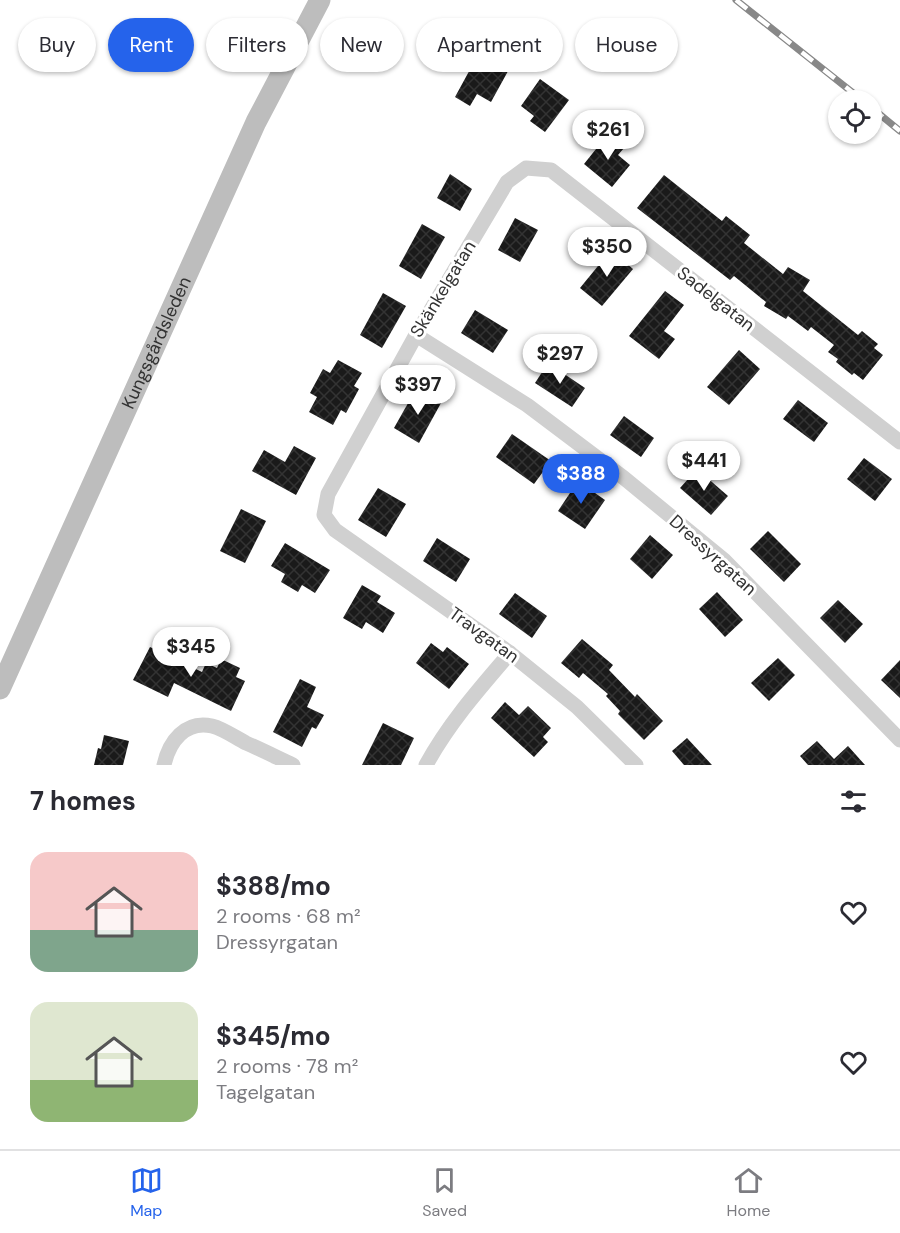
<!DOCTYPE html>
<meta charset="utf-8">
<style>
:root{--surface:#fff;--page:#f7f7f7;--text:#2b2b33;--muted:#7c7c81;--line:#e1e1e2;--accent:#2563eb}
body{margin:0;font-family:"DM Sans",sans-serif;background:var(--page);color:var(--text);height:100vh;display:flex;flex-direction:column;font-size:22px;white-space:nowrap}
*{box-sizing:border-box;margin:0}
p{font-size:20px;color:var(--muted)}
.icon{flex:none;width:33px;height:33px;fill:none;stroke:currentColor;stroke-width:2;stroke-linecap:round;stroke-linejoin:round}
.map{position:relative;height:765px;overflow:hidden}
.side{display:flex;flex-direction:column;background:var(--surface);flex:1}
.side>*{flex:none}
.top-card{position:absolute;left:18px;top:18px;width:864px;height:54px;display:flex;gap:12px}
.buttons{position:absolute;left:828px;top:90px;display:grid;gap:12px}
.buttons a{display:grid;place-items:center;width:54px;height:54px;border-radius:50%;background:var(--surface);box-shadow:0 2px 4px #0004;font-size:30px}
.price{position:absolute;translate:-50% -51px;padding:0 14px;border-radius:21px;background:#fff;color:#222;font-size:20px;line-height:39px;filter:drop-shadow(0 2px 3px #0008)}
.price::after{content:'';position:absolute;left:50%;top:36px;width:18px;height:14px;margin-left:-9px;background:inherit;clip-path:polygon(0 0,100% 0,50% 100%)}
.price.active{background:var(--accent);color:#fff}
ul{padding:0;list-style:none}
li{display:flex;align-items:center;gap:18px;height:150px;padding:0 30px}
li span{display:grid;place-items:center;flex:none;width:168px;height:120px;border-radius:18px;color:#555}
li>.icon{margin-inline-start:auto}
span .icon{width:72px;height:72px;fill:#fffc;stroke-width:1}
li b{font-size:26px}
h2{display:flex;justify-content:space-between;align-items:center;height:72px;padding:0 30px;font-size:26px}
.tag{padding:0 21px;border-radius:27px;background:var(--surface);box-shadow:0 2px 4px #0004;font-size:21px;line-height:54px}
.tag.active{background:var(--accent);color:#fff}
.dock{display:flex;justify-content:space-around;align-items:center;height:84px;border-top:2px solid var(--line);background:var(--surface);font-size:16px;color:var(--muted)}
.dock a{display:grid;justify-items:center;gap:3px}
.dock .active{color:var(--accent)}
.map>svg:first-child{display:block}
.building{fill:url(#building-cross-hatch)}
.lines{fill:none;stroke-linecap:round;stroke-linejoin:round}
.street{stroke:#d0d0d0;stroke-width:15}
.secondary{stroke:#bdbdbd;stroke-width:21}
.rail-casing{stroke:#888;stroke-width:7}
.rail{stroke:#fff;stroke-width:4.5;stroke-dasharray:14;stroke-linecap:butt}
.labels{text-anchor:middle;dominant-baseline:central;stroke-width:6;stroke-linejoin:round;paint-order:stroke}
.street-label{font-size:18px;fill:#333;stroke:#fff}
</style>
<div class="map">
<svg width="900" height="765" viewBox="0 0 900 765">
<defs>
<pattern id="building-cross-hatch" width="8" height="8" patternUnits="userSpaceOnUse" patternTransform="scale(1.5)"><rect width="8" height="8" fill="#1a1a1a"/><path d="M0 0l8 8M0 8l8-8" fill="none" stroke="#333"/></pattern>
</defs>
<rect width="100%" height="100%" fill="#fff"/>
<g class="building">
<polygon points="503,42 519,51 491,102 477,94 470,106 455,97 473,64 487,72"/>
<polygon points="540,79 569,100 545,132 530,121 534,116 521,106"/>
<polygon points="608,134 624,148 618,155 630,165 612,187 584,164"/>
<polygon points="450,174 472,189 460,211 437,198"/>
<polygon points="664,175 722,221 726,216 750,235 744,243 783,274 788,267 810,280 803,291 858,335 862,331 878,344 874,348 883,355 863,380 854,373 852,375 836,362 838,359 828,352 834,345 811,327 808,331 788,316 786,319 764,306 766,302 734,276 730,280 637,208"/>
<polygon points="515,218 538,230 520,262 498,250"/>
<polygon points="422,224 445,237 421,279 399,266"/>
<polygon points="611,250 633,269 602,306 580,288"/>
<polygon points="665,291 684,305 664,331 675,339 659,359 629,336"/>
<polygon points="383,293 406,306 382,348 360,335"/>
<polygon points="475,310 508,330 493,353 461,333"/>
<polygon points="739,350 760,369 729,405 707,387"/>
<polygon points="338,360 362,373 354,386 359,389 346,413 341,410 333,425 309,412 317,397 310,393 323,369 330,373"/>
<polygon points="548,363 585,388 572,407 535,383"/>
<polygon points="416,389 441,403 419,443 394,428"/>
<polygon points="798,400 828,423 814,442 783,419"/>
<polygon points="624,416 654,438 641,457 610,435"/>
<polygon points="512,434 551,461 534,484 496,457"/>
<polygon points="294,446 316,458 296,495 252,471 264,450 285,462"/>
<polygon points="864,458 892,479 875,501 847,479"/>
<polygon points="697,469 728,496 711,515 680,488"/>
<polygon points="578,481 605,500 585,529 558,511"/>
<polygon points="378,488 406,504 386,537 358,520"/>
<polygon points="241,509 266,521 245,563 220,551"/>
<polygon points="768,531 801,564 784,582 750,549"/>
<polygon points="650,535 673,555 652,579 630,559"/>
<polygon points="437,538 470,559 456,582 423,561"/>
<polygon points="285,543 330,570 315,593 302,585 298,592 281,582 285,574 271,566"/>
<polygon points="362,585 381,596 377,602 395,613 383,633 366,622 362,629 343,618"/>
<polygon points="717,592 743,620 725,637 699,609"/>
<polygon points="515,593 547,616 532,638 499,614"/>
<polygon points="838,600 863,624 845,643 820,618"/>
<polygon points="582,639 613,665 609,670 635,697 637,694 663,721 644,740 618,714 620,711 606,696 608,694 583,673 579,678 561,663"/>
<polygon points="431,643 443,652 447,647 469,664 449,689 416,663"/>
<polygon points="150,647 202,672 206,663 217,668 221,659 240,668 236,677 245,681 231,711 174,683 168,697 133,680"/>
<polygon points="778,658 795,675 769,701 751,683"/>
<polygon points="900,660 900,698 881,680"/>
<polygon points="300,679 316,687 307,707 324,715 316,729 312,727 302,747 273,732"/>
<polygon points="505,702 519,715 528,706 551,728 543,737 548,742 534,757 491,718"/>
<polygon points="383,723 414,738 401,765 362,765"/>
<polygon points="104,735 129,741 123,765 94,765 98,748 101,749"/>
<polygon points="687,738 712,765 684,765 672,751"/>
<polygon points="817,741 834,759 848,746 865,765 808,765 800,756"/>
</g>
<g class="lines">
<g class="street">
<polyline points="416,335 527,405 624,478 724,560 900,740"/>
<path d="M164,765c5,-23 21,-45 48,-39 12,3 24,12 34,17 16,7 32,15 47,22"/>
<path d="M426,765c23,-42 53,-76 84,-112"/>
<polyline points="636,765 577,707 510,653 335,530 324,515 328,494 416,335 507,182 526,168 551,170 900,442"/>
</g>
<path class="secondary" id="s1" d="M0,689l256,-567 64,-122"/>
<defs>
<g id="rail">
<polyline points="736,0 862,100"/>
<polyline points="872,108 900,131"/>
</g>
</defs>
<use href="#rail" class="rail-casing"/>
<use href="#rail" class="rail"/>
</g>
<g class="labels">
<g class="street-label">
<text transform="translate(443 289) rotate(-59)">Skänkelgatan</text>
<text transform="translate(716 299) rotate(38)">Sadelgatan</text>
<text stroke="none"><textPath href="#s1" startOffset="380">Kungsgårdsleden</textPath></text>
<text transform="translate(713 555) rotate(42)">Dressyrgatan</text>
<text transform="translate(484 635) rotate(36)">Travgatan</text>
</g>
</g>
</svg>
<div class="buttons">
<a><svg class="icon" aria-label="locate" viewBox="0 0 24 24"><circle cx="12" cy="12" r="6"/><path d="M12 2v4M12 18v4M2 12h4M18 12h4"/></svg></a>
</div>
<b class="price" style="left:608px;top:161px">$261</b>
<b class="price" style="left:607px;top:278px">$350</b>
<b class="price" style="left:560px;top:385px">$297</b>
<b class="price" style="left:418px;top:416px">$397</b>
<b class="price" style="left:704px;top:492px">$441</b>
<b class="price active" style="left:581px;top:505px">$388</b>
<b class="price" style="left:191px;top:678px">$345</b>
<div class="top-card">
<a class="tag">Buy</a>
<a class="tag active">Rent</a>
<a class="tag">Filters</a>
<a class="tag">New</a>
<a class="tag">Apartment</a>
<a class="tag">House</a>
</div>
</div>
<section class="side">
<h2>7 homes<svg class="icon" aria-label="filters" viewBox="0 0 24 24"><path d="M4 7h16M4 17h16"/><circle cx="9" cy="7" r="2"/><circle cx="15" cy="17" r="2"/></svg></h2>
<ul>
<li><span style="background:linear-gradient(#f6c9c9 65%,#7fa58c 0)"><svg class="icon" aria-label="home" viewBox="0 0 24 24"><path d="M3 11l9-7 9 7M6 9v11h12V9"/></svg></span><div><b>$388/mo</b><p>2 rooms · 68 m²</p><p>Dressyrgatan</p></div><svg class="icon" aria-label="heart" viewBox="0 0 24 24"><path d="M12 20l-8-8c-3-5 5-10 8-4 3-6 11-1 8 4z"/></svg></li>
<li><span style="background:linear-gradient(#dfe7d0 65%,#8fb573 0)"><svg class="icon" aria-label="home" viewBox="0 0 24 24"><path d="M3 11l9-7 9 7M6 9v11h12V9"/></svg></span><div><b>$345/mo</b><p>2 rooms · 78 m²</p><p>Tagelgatan</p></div><svg class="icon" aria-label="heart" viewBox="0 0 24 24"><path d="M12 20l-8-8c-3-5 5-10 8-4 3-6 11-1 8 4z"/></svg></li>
</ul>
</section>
<nav class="dock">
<a class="active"><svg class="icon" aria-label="map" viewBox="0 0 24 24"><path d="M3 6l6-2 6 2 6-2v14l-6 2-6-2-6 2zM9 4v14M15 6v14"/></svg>Map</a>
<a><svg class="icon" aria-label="saved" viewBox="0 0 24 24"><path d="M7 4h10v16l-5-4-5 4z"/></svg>Saved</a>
<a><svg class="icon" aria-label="home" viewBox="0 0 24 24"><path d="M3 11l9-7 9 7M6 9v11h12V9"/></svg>Home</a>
</nav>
